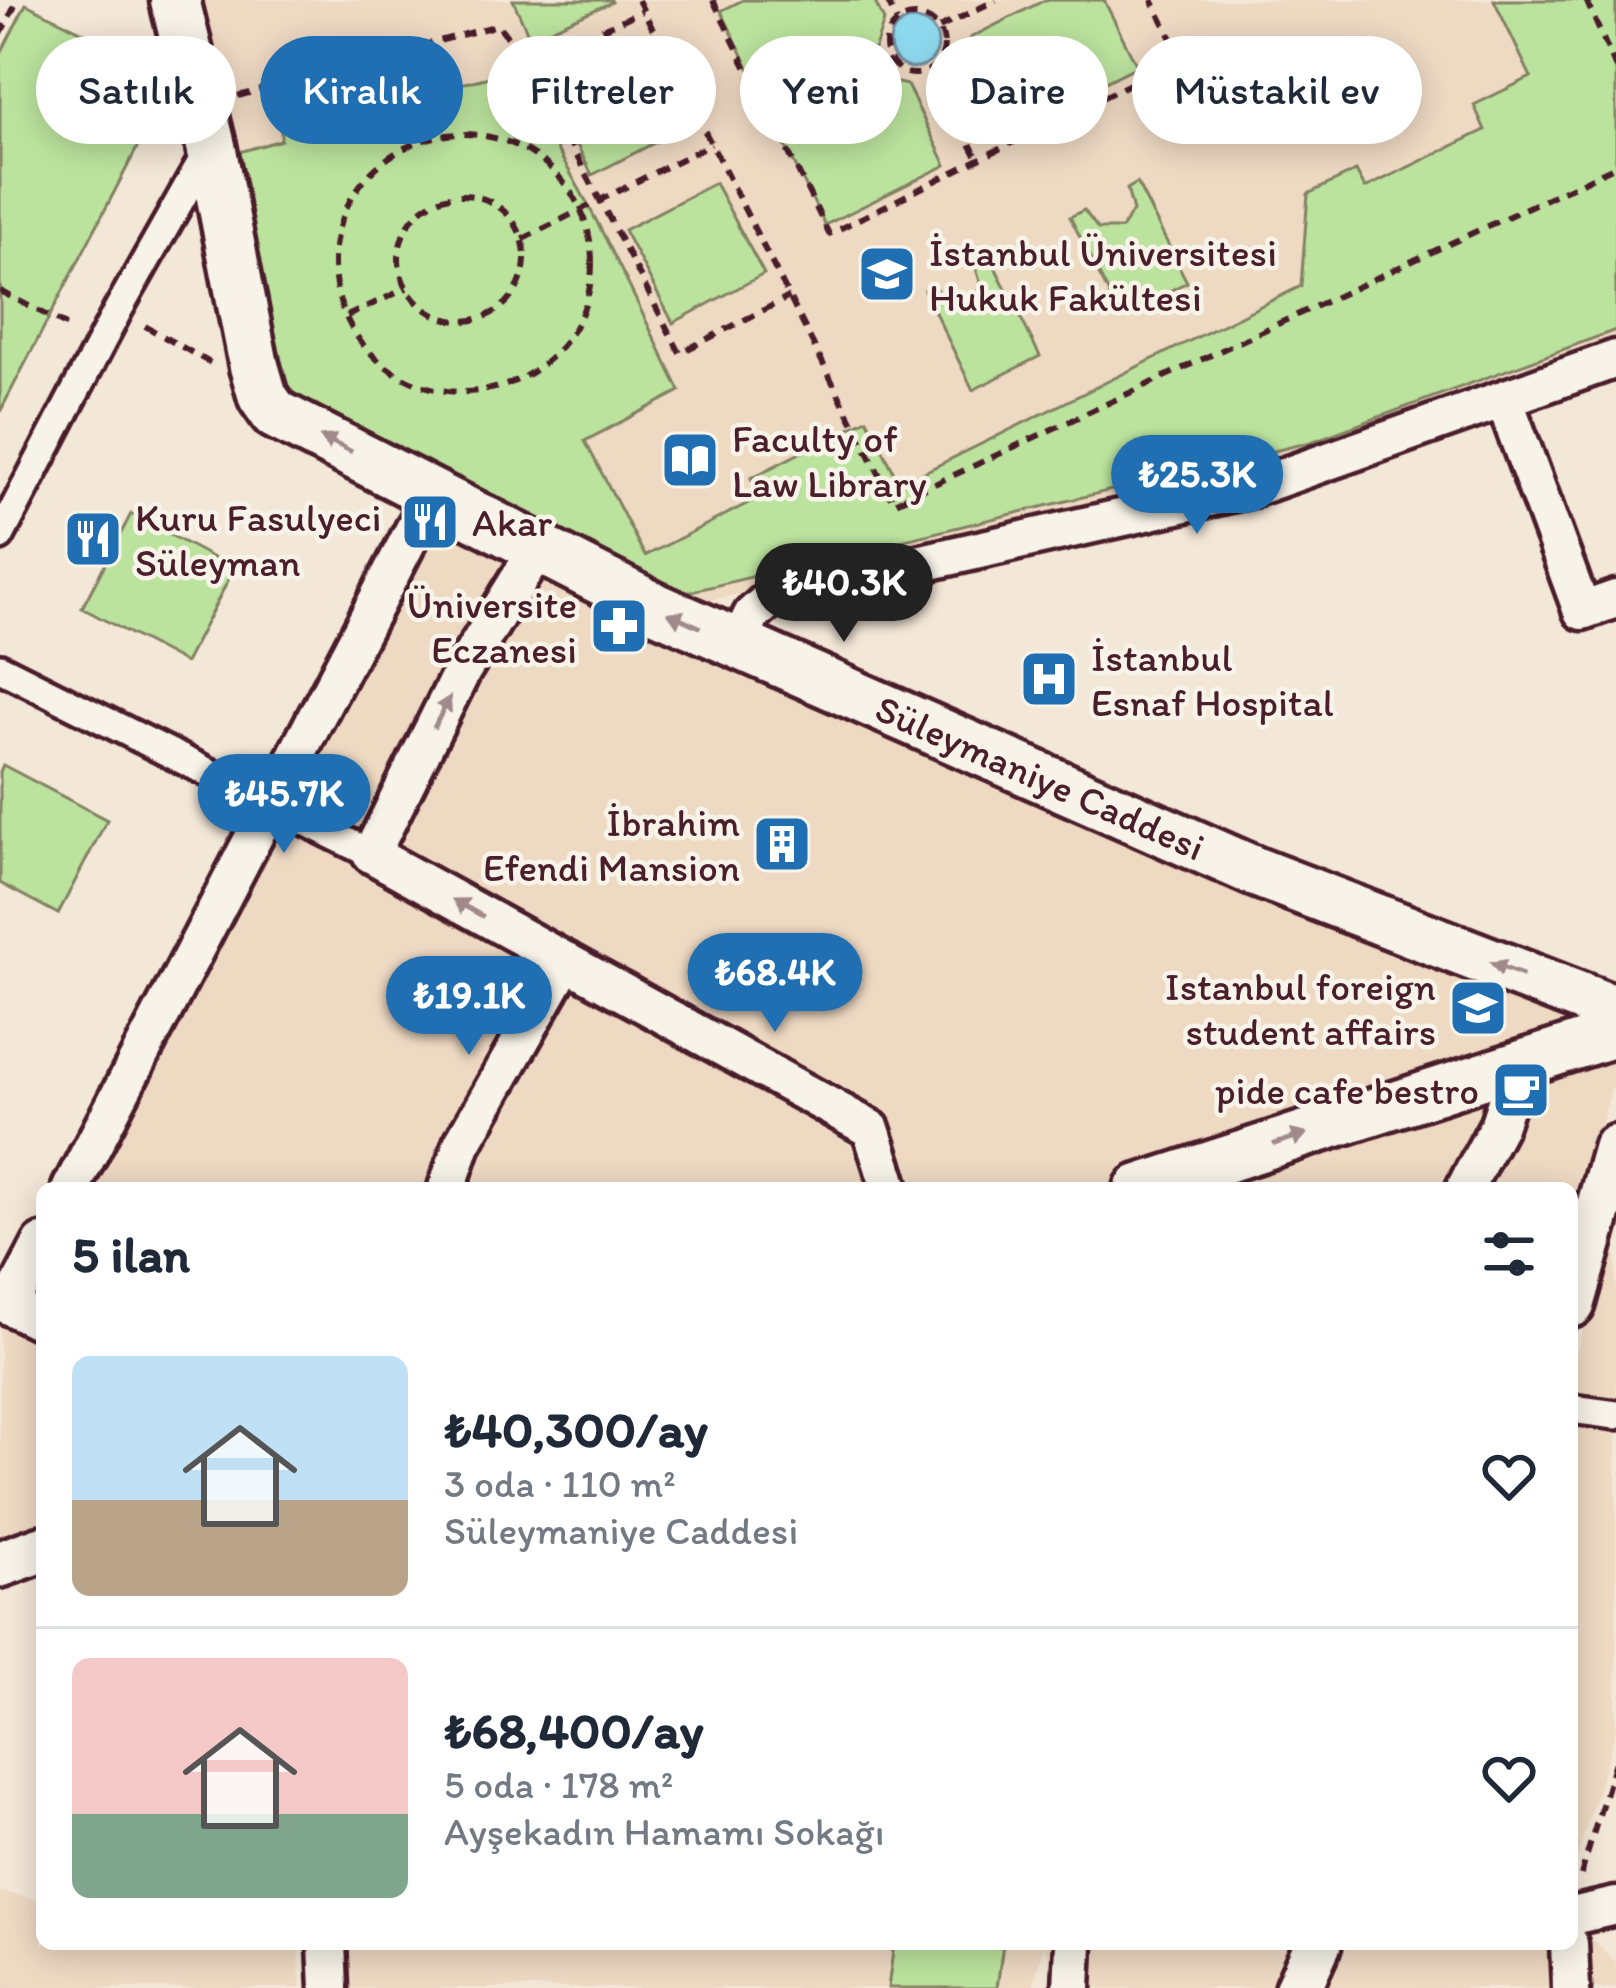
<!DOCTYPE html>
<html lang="tr">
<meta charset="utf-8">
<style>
:root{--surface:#fff;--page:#f2f2f3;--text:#1f2937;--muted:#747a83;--line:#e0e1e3;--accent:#1f6fb2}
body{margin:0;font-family:Itim,sans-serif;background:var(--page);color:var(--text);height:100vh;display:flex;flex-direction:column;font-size:45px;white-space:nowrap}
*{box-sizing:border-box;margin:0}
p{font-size:39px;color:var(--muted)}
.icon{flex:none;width:66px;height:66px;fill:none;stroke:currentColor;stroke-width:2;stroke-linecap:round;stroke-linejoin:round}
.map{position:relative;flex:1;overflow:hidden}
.side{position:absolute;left:36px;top:1182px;width:1542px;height:768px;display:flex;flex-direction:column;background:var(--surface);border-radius:18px;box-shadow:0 6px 30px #0003}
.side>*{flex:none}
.top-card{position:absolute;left:36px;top:36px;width:1545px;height:108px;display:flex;gap:24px}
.price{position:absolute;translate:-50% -102px;padding:0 27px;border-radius:42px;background:var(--accent);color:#fff;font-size:39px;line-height:78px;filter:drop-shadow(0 3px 6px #0008)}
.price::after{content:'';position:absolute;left:50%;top:72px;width:36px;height:27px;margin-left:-18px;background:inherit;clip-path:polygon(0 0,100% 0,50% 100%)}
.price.active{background:#222;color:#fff}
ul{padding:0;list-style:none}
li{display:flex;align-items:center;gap:36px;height:300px;padding:0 36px}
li+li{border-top:3px solid var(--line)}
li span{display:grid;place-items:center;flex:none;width:336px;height:240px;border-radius:18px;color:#555}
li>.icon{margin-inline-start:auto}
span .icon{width:144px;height:144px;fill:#fffc;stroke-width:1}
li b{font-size:51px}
h2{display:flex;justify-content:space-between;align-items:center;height:144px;padding:0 36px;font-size:51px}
.pill{padding:0 42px;border-radius:54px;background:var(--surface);box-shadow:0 6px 30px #0003;font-size:42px;line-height:108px}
.pill.active{background:var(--accent);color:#fff}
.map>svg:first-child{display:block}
.built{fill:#eed9c3}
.green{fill:#bce39e;stroke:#838164;stroke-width:3}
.water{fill:#8dd8ed;stroke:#728e9f;stroke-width:3}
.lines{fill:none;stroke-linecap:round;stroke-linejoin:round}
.pedestrian-casing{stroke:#4a1f2b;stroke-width:36}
.minor-casing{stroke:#4a1f2b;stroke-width:45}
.tertiary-casing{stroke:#4a1f2b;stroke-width:54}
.secondary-casing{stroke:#4a1f2b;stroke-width:57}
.path{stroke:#4a1f2b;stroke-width:6;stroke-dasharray:12 9;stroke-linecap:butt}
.pedestrian{stroke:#f7f3e8;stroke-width:27}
.minor{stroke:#f7f3e8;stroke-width:36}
.tertiary{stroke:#f7f3e8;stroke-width:45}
.secondary{stroke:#f7f3e8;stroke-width:48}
.oneway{fill:#a0898a}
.labels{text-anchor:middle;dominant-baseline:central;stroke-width:9;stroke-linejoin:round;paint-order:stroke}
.poi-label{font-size:39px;fill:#4a1f2b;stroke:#f7f3e8;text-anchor:start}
.street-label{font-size:39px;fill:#4a1f2b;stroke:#f7f3e8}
</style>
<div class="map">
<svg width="1616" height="1988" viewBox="0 0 1616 1988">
<rect width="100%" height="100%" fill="#f3e7d7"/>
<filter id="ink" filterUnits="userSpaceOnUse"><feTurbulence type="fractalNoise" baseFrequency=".00833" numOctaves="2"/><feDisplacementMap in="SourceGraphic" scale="24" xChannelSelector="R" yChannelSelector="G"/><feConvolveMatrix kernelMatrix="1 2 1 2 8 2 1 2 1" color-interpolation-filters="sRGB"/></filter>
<g filter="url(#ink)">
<g class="built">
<polygon points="190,0 1616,0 1616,343 1247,474 674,609 292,406"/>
<polygon points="421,507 922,754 1563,1017 1579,1030 1094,1188 59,1188"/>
<polygon points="1616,1050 1616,1070 1572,1233 1572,1188 1173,1188"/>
<polygon points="1616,1214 1616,1729 1572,1875 1572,1369"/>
<polygon points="42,1219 42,1534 0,1548 0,1299"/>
<polygon points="0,1892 42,1900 42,1944 299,1946 300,1988 0,1988"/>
<polygon points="1572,1921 1616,1962 1616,1988 1317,1988 1336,1944 1572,1944"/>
<polygon points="340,1944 1298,1944 1279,1988 1068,1988 1043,1946 1033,1988 338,1988"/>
</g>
<g class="green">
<polygon points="513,0 611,0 612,2 530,38"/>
<polygon points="743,0 874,0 884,21 875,48 766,102 721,11"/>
<polygon points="1045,0 1104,0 1137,66 988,141 950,66 970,38"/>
<path d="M1494,0h122v330l-305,112 -655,158 -364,-194 -60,-252 49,-14v-14l226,-53c71,98 120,210 173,318l-95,50 60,115 115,-59 -9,-19 116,-59 33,65 401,-198 7,-92 48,-23 9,17 120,-58 -11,-25 57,-28z"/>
<polygon points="26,4 156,68 163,98 0,412 0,55"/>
<polygon points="631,40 677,131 592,175 546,83"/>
<polygon points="876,78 907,85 946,165 825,225 776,127"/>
<polygon points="715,183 764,274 673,323 624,230"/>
<polygon points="1137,183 1187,282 1120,316 1070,217 1084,210 1098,229 1121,229 1133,211 1127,189"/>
<polygon points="990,257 1040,356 973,390 924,290 933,285 946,303 960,306 969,304 981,285 975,265"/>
<polygon points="131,514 234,569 185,663 82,608"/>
<polygon points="3,765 107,820 58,914 0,883 0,772"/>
<polygon points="894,1944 1003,1944 997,1988 888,1988"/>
</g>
<circle class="water" cx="914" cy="44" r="24"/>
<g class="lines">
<defs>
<g id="pedestrian">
<polyline points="0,536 118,310 209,149"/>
<polyline points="0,668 371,854"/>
<polyline points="1572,1409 1616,1415"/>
</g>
<g id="minor">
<polyline points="1504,399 1582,611 1616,599"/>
<polyline points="537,550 462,671 371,854 871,1129 890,1188"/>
<polyline points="738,644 752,615 772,597 1252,488 1616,359"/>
<polyline points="71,1188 434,491"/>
<polyline points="447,1188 462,1144 566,961"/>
<polyline points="1465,1188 1498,1126 1519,1064"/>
<polyline points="42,1243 9,1306 42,1322"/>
<polyline points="1572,1916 1616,1906"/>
<polyline points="327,1944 329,1988"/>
<polyline points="1569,1944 1571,1988"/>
<polyline points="1072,1988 1074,1944"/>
</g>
<g id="tertiary">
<polyline points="1138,1188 1616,1033"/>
<polyline points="1572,1304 1616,1148"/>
<polyline points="0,1564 42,1549"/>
<polyline points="1298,1988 1318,1944"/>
</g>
<g id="secondary">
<path id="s1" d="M175,0l36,146 43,220 9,31 12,17 375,191 606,267 360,139"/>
</g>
</defs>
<use href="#pedestrian" class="pedestrian-casing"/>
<use href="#minor" class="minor-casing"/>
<use href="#tertiary" class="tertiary-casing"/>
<use href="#secondary" class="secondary-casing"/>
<g class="path">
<polyline points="638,0 894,503 1616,166"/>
<polyline points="713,0 829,234 1182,58 1152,0"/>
<polyline points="887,0 897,22"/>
<polyline points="1586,0 1616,68"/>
<circle cx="915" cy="45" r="29"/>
<polyline points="939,28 996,0"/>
<polyline points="0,35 18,0"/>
<polyline points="528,63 680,353 789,297"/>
<polyline points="931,70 977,157"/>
<polyline points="238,96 498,25 528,63 642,11"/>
<polyline points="774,123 891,61"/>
<circle cx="463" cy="263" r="129"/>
<circle cx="462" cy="258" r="63"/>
<polyline points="523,239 711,144"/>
<polyline points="0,291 72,328"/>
<polyline points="347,316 407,288"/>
<polyline points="145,326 212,364"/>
<polyline points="1581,1875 1616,1758"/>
</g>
<use href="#pedestrian" class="pedestrian"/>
<use href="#minor" class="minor"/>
<use href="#tertiary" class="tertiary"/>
<use href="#secondary" class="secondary"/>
</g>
<defs><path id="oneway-solid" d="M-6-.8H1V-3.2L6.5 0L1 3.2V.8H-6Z" transform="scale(3)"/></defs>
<g class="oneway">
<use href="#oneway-solid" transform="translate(336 444) rotate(-154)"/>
<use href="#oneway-solid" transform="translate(684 620) rotate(-156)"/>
<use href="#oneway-solid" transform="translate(442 712) rotate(-63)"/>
<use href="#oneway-solid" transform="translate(468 908) rotate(-151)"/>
<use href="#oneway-solid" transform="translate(1507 969) rotate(-159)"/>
<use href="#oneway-solid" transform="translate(1290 1139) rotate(-18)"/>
</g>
</g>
<defs>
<symbol id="university-square" viewBox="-11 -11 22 22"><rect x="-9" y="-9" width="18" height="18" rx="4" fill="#1f6fb2" stroke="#f7f3e8"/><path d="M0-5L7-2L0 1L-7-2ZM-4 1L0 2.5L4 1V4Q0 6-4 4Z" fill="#fff"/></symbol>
<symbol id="library-square" viewBox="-11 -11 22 22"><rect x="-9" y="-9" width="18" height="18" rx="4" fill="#1f6fb2" stroke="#f7f3e8"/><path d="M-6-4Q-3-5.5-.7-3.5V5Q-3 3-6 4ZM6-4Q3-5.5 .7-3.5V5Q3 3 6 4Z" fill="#fff"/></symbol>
<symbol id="restaurant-square" viewBox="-11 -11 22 22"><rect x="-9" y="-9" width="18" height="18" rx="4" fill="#1f6fb2" stroke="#f7f3e8"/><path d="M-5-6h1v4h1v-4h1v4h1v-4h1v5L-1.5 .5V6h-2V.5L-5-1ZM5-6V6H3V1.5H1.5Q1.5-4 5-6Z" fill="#fff"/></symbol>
<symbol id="pharmacy-square" viewBox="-11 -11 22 22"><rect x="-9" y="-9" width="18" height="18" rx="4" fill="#1f6fb2" stroke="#f7f3e8"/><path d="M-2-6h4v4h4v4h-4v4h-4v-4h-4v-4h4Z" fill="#fff"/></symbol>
<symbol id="hospital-square" viewBox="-11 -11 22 22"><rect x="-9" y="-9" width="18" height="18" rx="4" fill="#1f6fb2" stroke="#f7f3e8"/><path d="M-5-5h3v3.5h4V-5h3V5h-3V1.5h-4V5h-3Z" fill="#fff"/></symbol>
<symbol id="building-square" viewBox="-11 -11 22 22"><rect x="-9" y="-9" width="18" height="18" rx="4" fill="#1f6fb2" stroke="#f7f3e8"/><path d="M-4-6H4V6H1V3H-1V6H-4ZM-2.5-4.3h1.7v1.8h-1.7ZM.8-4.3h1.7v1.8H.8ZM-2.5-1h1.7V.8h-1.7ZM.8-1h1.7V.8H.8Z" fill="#fff"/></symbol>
<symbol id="cafe-square" viewBox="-11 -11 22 22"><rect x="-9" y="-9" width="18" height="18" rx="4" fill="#1f6fb2" stroke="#f7f3e8"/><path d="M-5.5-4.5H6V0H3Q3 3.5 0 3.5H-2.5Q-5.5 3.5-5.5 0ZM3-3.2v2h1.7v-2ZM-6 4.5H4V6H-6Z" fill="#fff"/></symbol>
</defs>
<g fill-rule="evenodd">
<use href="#university-square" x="854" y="241" width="66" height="66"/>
<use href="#library-square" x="657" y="427" width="66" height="66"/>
<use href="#restaurant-square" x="397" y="489" width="66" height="66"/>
<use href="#restaurant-square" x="60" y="506" width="66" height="66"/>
<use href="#pharmacy-square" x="586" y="593" width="66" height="66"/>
<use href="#hospital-square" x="1016" y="646" width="66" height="66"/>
<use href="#building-square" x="749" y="811" width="66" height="66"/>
<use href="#university-square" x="1445" y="975" width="66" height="66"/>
<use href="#cafe-square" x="1488" y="1057" width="66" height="66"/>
</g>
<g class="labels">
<g class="poi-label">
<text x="929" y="252">İstanbul Üniversitesi<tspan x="929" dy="45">Hukuk Fakültesi</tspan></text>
<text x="732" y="438">Faculty of<tspan x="732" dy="45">Law Library</tspan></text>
<text x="135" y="517">Kuru Fasulyeci<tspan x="135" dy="45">Süleyman</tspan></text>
<text x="472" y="522">Akar</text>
<text x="577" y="604" text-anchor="end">Üniversite<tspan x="577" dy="45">Eczanesi</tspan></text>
<text x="1091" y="657">İstanbul<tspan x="1091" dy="45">Esnaf Hospital</tspan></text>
<text x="740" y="822" text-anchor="end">İbrahim<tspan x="740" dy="45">Efendi Mansion</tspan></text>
<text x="1436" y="986" text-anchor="end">Istanbul foreign<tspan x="1436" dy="45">student affairs</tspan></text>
<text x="1479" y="1090" text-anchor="end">pide cafe bestro</text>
</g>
<g class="street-label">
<text stroke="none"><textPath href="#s1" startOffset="1275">Süleymaniye Caddesi</textPath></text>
</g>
</g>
</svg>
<b class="price" style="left:1197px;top:537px">₺25.3K</b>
<b class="price active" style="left:844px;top:645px">₺40.3K</b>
<b class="price" style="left:284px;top:856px">₺45.7K</b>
<b class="price" style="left:775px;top:1035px">₺68.4K</b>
<b class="price" style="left:469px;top:1058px">₺19.1K</b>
<div class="top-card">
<a class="pill">Satılık</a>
<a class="pill active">Kiralık</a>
<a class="pill">Filtreler</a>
<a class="pill">Yeni</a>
<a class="pill">Daire</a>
<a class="pill">Müstakil ev</a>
</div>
<section class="side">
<h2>5 ilan<svg class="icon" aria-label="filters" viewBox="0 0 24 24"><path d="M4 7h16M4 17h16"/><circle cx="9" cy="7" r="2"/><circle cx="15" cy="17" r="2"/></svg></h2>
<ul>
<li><span style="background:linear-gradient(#bfe0f5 60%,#b9a48a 0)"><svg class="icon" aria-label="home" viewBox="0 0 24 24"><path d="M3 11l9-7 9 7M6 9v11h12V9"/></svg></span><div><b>₺40,300/ay</b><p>3 oda · 110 m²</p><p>Süleymaniye Caddesi</p></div><svg class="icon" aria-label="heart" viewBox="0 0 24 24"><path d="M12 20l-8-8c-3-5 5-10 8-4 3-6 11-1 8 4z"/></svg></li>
<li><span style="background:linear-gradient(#f6c9c9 65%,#7fa58c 0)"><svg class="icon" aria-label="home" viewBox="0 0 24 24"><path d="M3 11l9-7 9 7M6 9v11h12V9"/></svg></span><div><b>₺68,400/ay</b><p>5 oda · 178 m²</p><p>Ayşekadın Hamamı Sokağı</p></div><svg class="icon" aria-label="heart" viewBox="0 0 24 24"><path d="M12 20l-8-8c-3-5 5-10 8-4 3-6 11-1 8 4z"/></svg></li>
</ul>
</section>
</div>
